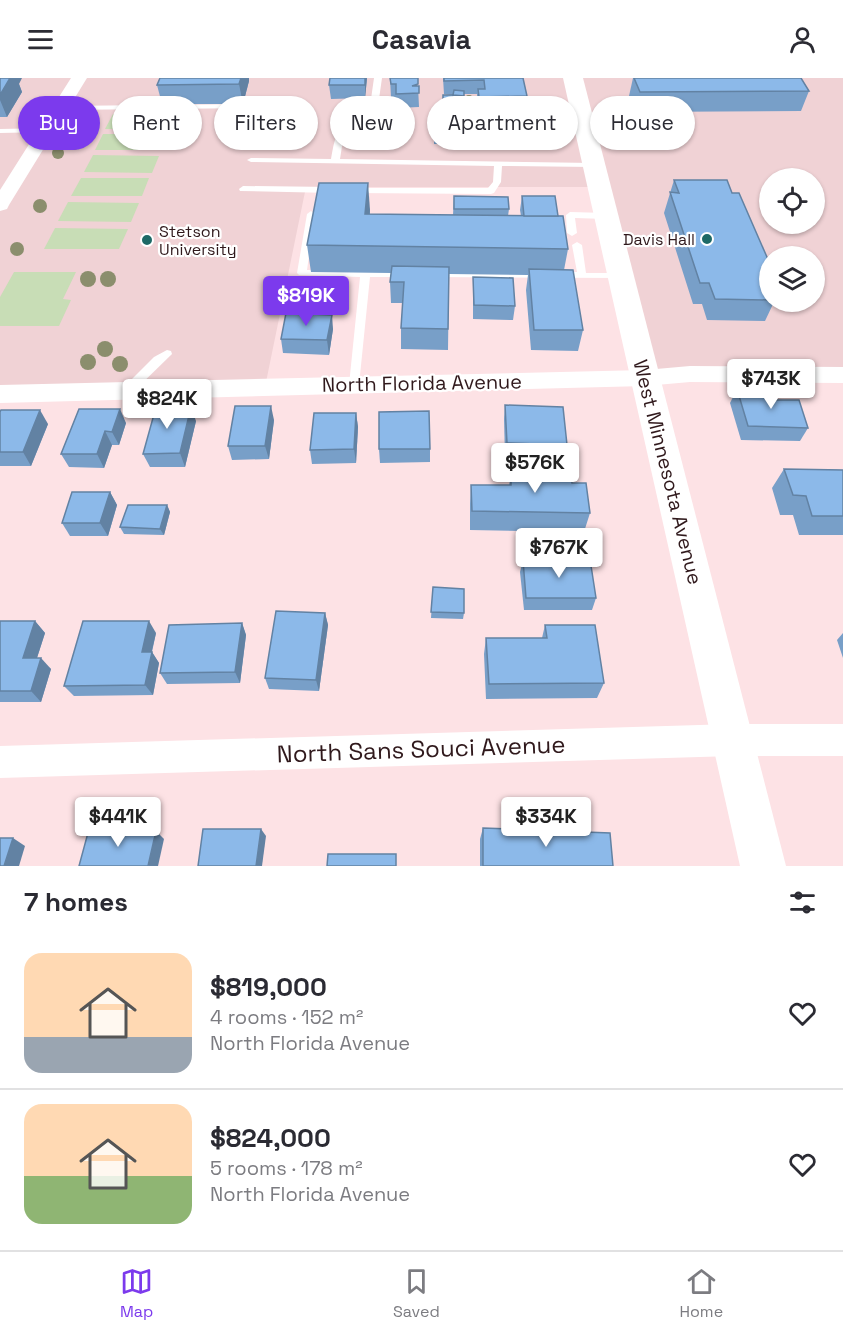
<!DOCTYPE html>
<meta charset="utf-8">
<style>
:root{--surface:#fff;--page:#f7f7f7;--text:#2b2b33;--muted:#7c7c81;--line:#e1e1e2;--accent:#7c3aed}
body{margin:0;font-family:"Space Grotesk",sans-serif;background:var(--page);color:var(--text);height:100vh;display:flex;flex-direction:column;font-size:22px;white-space:nowrap}
*{box-sizing:border-box;margin:0}
p{font-size:20px;color:var(--muted)}
.icon{flex:none;width:33px;height:33px;fill:none;stroke:currentColor;stroke-width:2;stroke-linecap:round;stroke-linejoin:round}
.map{position:relative;height:788px;overflow:hidden}
.sheet{display:flex;flex-direction:column;background:var(--surface);flex:1}
.sheet>*{flex:none}
.guide{position:absolute;left:18px;top:18px;width:807px;height:54px;display:flex;gap:12px}
.controls{position:absolute;left:759px;top:90px;display:grid;gap:12px}
.controls a{display:grid;place-items:center;width:66px;height:66px;border-radius:50%;background:var(--surface);box-shadow:0 2px 4px #0004;font-size:30px}
.price{position:absolute;translate:-50% -51px;padding:0 14px;border-radius:6px;background:#fff;color:#222;font-size:20px;line-height:39px;filter:drop-shadow(0 2px 3px #0008)}
.price::after{content:'';position:absolute;left:50%;top:36px;width:18px;height:14px;margin-left:-9px;background:inherit;clip-path:polygon(0 0,100% 0,50% 100%)}
.price.selected{background:var(--accent);color:#fff}
ul{padding:0;list-style:none}
li{display:flex;align-items:center;gap:18px;height:150px;padding:0 24px}
li+li{border-top:2px solid var(--line)}
li span{display:grid;place-items:center;flex:none;width:168px;height:120px;border-radius:18px;color:#555}
li>.icon{margin-inline-start:auto}
span .icon{width:72px;height:72px;fill:#fffc;stroke-width:1}
li b{font-size:26px}
h2{display:flex;justify-content:space-between;align-items:center;height:72px;padding:0 24px;font-size:26px}
.tag{padding:0 21px;border-radius:27px;background:var(--surface);box-shadow:0 2px 4px #0004;font-size:21px;line-height:54px}
.tag.selected{background:var(--accent);color:#fff}
header{display:flex;justify-content:space-between;align-items:center;height:78px;padding:0 24px;background:var(--surface);font-size:27px;font-weight:700}
.dock{display:flex;justify-content:space-around;align-items:center;height:84px;border-top:2px solid var(--line);background:var(--surface);font-size:16px;color:var(--muted)}
.dock a{display:grid;justify-items:center;gap:3px}
.dock .selected{color:var(--accent)}
.map>svg:first-child{display:block}
.built{fill:#f0d2d5;fill-rule:evenodd}
.green{fill:#c8ddb6}
.lines{fill:none;stroke-linecap:round;stroke-linejoin:round}
.lane{fill:#fff;fill-rule:evenodd}
.street{fill:#fff;fill-rule:evenodd}
.secondary{fill:#fff;fill-rule:evenodd}
.tree{fill:#8b8e6d}
.wall{fill:#789fc8}
.shaded-wall{fill:#6282a3}
.building{fill:#8cb9e9;stroke:#6282a3;stroke-width:1.5}
.poi-dot{fill:#1d6966;stroke:#fff;stroke-width:2}
.labels{text-anchor:middle;dominant-baseline:central;stroke-width:4.5;stroke-linejoin:round;paint-order:stroke}
.far-poi-label{font-size:16px;fill:#30191c;stroke:#fff;text-anchor:start}
.street-label{font-size:20px;fill:#30191c;stroke:#fff}
.near-street-label{font-size:24px;fill:#30191c;stroke:#fff}
</style>
<header><svg class="icon" aria-label="menu" viewBox="0 0 24 24"><path d="M4 6h16M4 12h16M4 18h16"/></svg>Casavia<svg class="icon" aria-label="person" viewBox="0 0 24 24"><circle cx="12" cy="8" r="4"/><path d="M4 21q1-7 8-7t8 7"/></svg></header>
<div class="map">
<svg width="843" height="788" viewBox="0 0 843 788">
<rect width="100%" height="100%" fill="#fde2e5"/>
<path class="built" d="M0,0h843v300h-198l-46,-191h-293l-41,200 -265,7zM770,100h44v46h-44zM770,178h44v46h-44z"/>
<g class="green">
<polygon points="113,36 175,37 169,52 105,51"/>
<polygon points="103,56 167,56 161,72 95,72"/>
<polygon points="93,77 159,78 152,95 84,94"/>
<polygon points="81,100 149,100 142,118 71,118"/>
<polygon points="68,124 139,125 131,144 58,143"/>
<polygon points="55,150 128,151 119,171 44,171"/>
<polygon points="14,194 76,194 63,221 71,222 59,248 0,248 0,219"/>
</g>
<g class="lines">
<g class="lane">
<path d="M374,0h8l-5,35 -3,4 9,2c-11,6 -25,2 -36,10l-4,11 -3,19 254,4 4,2 -4,2 -92,-1 -1,16 -7,11 -3,1 -139,-1 -4,-3 1,-2h139l5,-6 1,-16 -243,-4 -4,-2 4,-2 80,1c5,-27 6,-36 35,-41l3,-5z"/>
<polygon points="254,26 257,26 257,30 60,32 56,30 60,28"/>
<polygon points="49,50 49,54 46,54 0,55 0,51"/>
<polygon points="243,108 332,109 336,112 332,115 240,113 239,111"/>
<polygon points="311,133 315,136 307,192 405,193 410,196 405,199 370,199 359,307 354,311 349,307 360,199 299,197 297,195 307,136"/>
<polygon points="570,134 606,135 610,138 606,141 575,140 577,155 572,158 567,155 566,137"/>
<polygon points="577,164 582,167 586,195 621,195 624,196 624,200 435,199 430,196 435,193 577,194 572,167"/>
<polygon points="167,272 171,273 172,276 131,316 123,316 121,313 123,310 154,279"/>
</g>
<g class="street">
<polygon points="71,0 87,0 9,127 7,131 0,133 0,112"/>
<polygon points="690,288 843,289 843,305 690,304 645,308 0,325 0,307 645,292"/>
<polygon points="733,646 843,646 843,678 733,678 0,700 0,668"/>
</g>
<polygon class="secondary" points="563,0 583,0 786,788 740,788"/>
</g>
<g class="tree">
<circle cx="469" cy="22" r="5"/>
<circle cx="40" cy="36" r="6"/>
<circle cx="74" cy="66" r="6"/>
<circle cx="58" cy="75" r="6"/>
<circle cx="40" cy="128" r="7"/>
<circle cx="17" cy="171" r="7"/>
<circle cx="88" cy="201" r="8"/>
<circle cx="108" cy="201" r="8"/>
<circle cx="105" cy="271" r="8"/>
<circle cx="88" cy="284" r="8"/>
<circle cx="120" cy="286" r="8"/>
</g>
<g class="wall">
<polygon points="0,0 19,6 22,14 7,39 0,39"/>
<polygon points="330,0 367,0 365,20 331,21 329,7"/>
<polygon points="390,0 418,8 419,29 397,30 397,20 391,20"/>
<polygon points="443,0 523,0 527,18 526,26 531,45 530,59 481,59 479,45 480,32 478,33 477,25 477,16 464,16 464,21 465,21 464,33 455,33 454,24 453,24 453,29 442,29 443,17 453,16 444,16"/>
<polygon points="633,0 801,0 809,13 801,33 635,34 629,18"/>
<polygon points="249,3 243,26 162,26 157,7"/>
<rect x="434" y="45" width="22" height="21"/>
<polygon points="674,102 732,115 770,186 770,224 774,224 765,243 707,242 702,226 693,226 664,135"/>
<polygon points="454,118 509,131 508,138 521,138 520,132 522,118 558,138 568,171 564,192 583,252 578,273 531,272 526,212 528,197 449,196 448,272 401,271 401,250 403,225 391,225 390,204 391,195 311,194 307,167 370,132 370,136 453,137"/>
<polygon points="473,199 515,228 513,242 473,241"/>
<polygon points="333,251 329,277 283,275 281,261"/>
<polygon points="737,311 775,322 808,350 800,363 741,362 730,325"/>
<polygon points="505,327 567,367 564,380 505,379 504,341"/>
<polygon points="79,331 126,345 119,367 112,367 104,390 69,389 61,376"/>
<polygon points="0,334 48,346 31,388 0,388"/>
<polygon points="356,335 358,349 356,385 312,386 310,372"/>
<polygon points="274,342 269,381 232,382 228,368"/>
<polygon points="196,343 185,389 150,389 143,376"/>
<polygon points="379,371 430,371 430,384 380,385"/>
<polygon points="542,385 572,405 590,435 584,454 470,452 470,426 471,407 509,407 511,398 539,399"/>
<polygon points="784,391 843,392 843,457 799,457 793,437 780,437 772,410"/>
<polygon points="110,414 117,427 108,458 70,458 62,445"/>
<polygon points="167,427 170,434 164,457 124,456 120,449"/>
<polygon points="523,482 596,520 592,532 524,532 520,494"/>
<polygon points="433,509 464,535 463,541 431,540"/>
<polygon points="325,535 328,547 319,613 269,611 265,600"/>
<polygon points="0,543 35,543 45,555 37,580 51,591 41,624 0,624"/>
<polygon points="242,545 246,557 240,605 167,606 160,595"/>
<polygon points="545,547 604,605 597,620 486,621 484,576 486,560 542,560"/>
<polygon points="156,555 152,574 159,585 153,617 74,618 64,608"/>
<polygon points="843,555 843,580 837,562"/>
<polygon points="483,750 613,788 480,788 480,761"/>
</g>
<g class="shaded-wall">
<polygon points="10,0 22,0 19,6 22,14 7,39 0,22 0,17"/>
<polygon points="241,0 249,0 249,3 243,26 239,6"/>
<polygon points="365,0 367,0 365,20"/>
<polygon points="368,105 370,132 367,163 365,136"/>
<polygon points="332,237 333,251 329,277 327,262"/>
<polygon points="271,328 274,342 269,381 265,368"/>
<polygon points="191,329 196,343 185,389 180,375"/>
<polygon points="120,331 126,345 119,367 112,354"/>
<polygon points="40,332 48,346 31,388 23,374"/>
<polygon points="356,335 358,349 356,385 354,371"/>
<polygon points="105,353 112,367 104,390 97,376"/>
<polygon points="110,414 117,427 108,458 100,445"/>
<polygon points="167,427 170,434 164,457 160,451"/>
<polygon points="325,535 328,547 319,613 316,602"/>
<polygon points="35,543 45,555 33,592 23,580"/>
<polygon points="149,543 156,555 149,585 142,574"/>
<polygon points="242,545 246,557 240,605 235,594"/>
<polygon points="152,574 159,585 153,617 145,607"/>
<polygon points="41,580 51,591 41,624 31,613"/>
<polygon points="261,751 266,758 262,788 256,788"/>
<polygon points="156,753 164,761 158,788 148,788"/>
<polygon points="13,760 25,768 19,788 4,788"/>
</g>
<g class="building">
<polygon points="0,0 10,0 0,17"/>
<polygon points="160,0 241,0 239,6 157,7"/>
<polygon points="330,0 365,0 365,7 329,7"/>
<polygon points="390,0 418,0 418,6 412,8 419,8 419,15 396,16 396,6 391,6"/>
<polygon points="444,0 523,0 527,18 479,19 478,11 485,11 484,2 444,3"/>
<polygon points="634,0 801,0 809,13 640,14"/>
<polygon points="454,12 464,13 464,18 453,17"/>
<rect x="443" y="17" width="10" height="5"/>
<polygon points="454,21 465,21 465,26 456,26"/>
<polygon points="499,26 527,26 531,45 482,45 480,31 500,30"/>
<rect x="434" y="45" width="22" height="14"/>
<polygon points="674,102 727,102 732,115 739,115 770,186 770,222 715,221 709,205 700,205 670,114 679,115"/>
<polygon points="319,105 368,105 365,136 563,138 568,171 307,167"/>
<polygon points="454,118 508,119 509,131 454,131"/>
<polygon points="522,118 555,118 558,138 524,138"/>
<polygon points="392,188 449,189 448,251 401,250 404,204 390,204"/>
<polygon points="529,191 573,192 583,252 534,252"/>
<polygon points="473,199 513,200 515,228 474,227"/>
<polygon points="286,235 332,237 327,262 281,261"/>
<polygon points="737,311 772,312 775,322 799,322 808,350 748,348"/>
<polygon points="505,327 563,329 567,367 507,365"/>
<polygon points="235,328 271,328 265,368 228,368"/>
<polygon points="156,329 191,329 180,375 143,376"/>
<polygon points="79,331 120,331 112,354 105,353 97,376 61,376"/>
<polygon points="1,332 40,332 23,374 0,374 0,334"/>
<polygon points="429,333 430,371 379,371 379,334"/>
<polygon points="314,335 356,335 354,371 310,372"/>
<polygon points="542,385 570,385 572,405 586,405 590,435 472,433 471,407 511,407 511,398 543,399"/>
<polygon points="784,391 843,392 843,438 812,438 806,418 793,417"/>
<polygon points="72,414 110,414 100,445 62,445"/>
<polygon points="128,427 167,427 160,451 120,449"/>
<polygon points="590,481 596,520 526,520 523,482"/>
<polygon points="433,509 464,511 464,535 431,534"/>
<polygon points="276,533 325,535 316,602 265,600"/>
<polygon points="0,543 35,543 23,580 41,580 31,613 0,613"/>
<polygon points="83,543 149,543 142,574 152,574 145,607 64,608"/>
<polygon points="242,545 235,594 160,595 169,547"/>
<polygon points="545,547 595,547 604,605 489,606 486,560 547,560"/>
<polygon points="483,750 610,755 613,788 483,788"/>
<polygon points="89,751 156,753 148,788 79,788"/>
<polygon points="203,751 261,751 256,788 198,788"/>
<polygon points="0,760 13,760 4,788 0,788"/>
<polygon points="328,776 396,776 396,788 327,788"/>
</g>
<g class="poi-dot">
<circle cx="707" cy="161" r="6"/>
<circle cx="147" cy="162" r="6"/>
</g>
<g class="labels">
<g class="far-poi-label">
<text x="159" y="153">Stetson<tspan x="159" dy="18">University</tspan></text>
<text x="695" y="161" text-anchor="end">Davis Hall</text>
</g>
<g class="street-label">
<text transform="translate(422 305) rotate(-1)">North Florida Avenue</text>
<text transform="translate(668 394) rotate(76)">West Minnesota Avenue</text>
</g>
<g class="near-street-label">
<text transform="translate(421 671) rotate(-2)">North Sans Souci Avenue</text>
</g>
</g>
</svg>
<div class="controls">
<a><svg class="icon" aria-label="locate" viewBox="0 0 24 24"><circle cx="12" cy="12" r="6"/><path d="M12 2v4M12 18v4M2 12h4M18 12h4"/></svg></a>
<a><svg class="icon" aria-label="layers" viewBox="0 0 24 24"><path d="M12 4l9 5-9 5-9-5zM3 14l9 5 9-5"/></svg></a>
</div>
<b class="price selected" style="left:306px;top:249px">$819K</b>
<b class="price" style="left:771px;top:332px">$743K</b>
<b class="price" style="left:167px;top:352px">$824K</b>
<b class="price" style="left:535px;top:416px">$576K</b>
<b class="price" style="left:559px;top:501px">$767K</b>
<b class="price" style="left:118px;top:770px">$441K</b>
<b class="price" style="left:546px;top:770px">$334K</b>
<div class="guide">
<a class="tag selected">Buy</a>
<a class="tag">Rent</a>
<a class="tag">Filters</a>
<a class="tag">New</a>
<a class="tag">Apartment</a>
<a class="tag">House</a>
</div>
</div>
<section class="sheet">
<h2>7 homes<svg class="icon" aria-label="filters" viewBox="0 0 24 24"><path d="M4 7h16M4 17h16"/><circle cx="9" cy="7" r="2"/><circle cx="15" cy="17" r="2"/></svg></h2>
<ul>
<li><span style="background:linear-gradient(#ffd9b3 70%,#9aa5b1 0)"><svg class="icon" aria-label="home" viewBox="0 0 24 24"><path d="M3 11l9-7 9 7M6 9v11h12V9"/></svg></span><div><b>$819,000</b><p>4 rooms · 152 m²</p><p>North Florida Avenue</p></div><svg class="icon" aria-label="heart" viewBox="0 0 24 24"><path d="M12 20l-8-8c-3-5 5-10 8-4 3-6 11-1 8 4z"/></svg></li>
<li><span style="background:linear-gradient(#ffd9b3 60%,#8fb573 0)"><svg class="icon" aria-label="home" viewBox="0 0 24 24"><path d="M3 11l9-7 9 7M6 9v11h12V9"/></svg></span><div><b>$824,000</b><p>5 rooms · 178 m²</p><p>North Florida Avenue</p></div><svg class="icon" aria-label="heart" viewBox="0 0 24 24"><path d="M12 20l-8-8c-3-5 5-10 8-4 3-6 11-1 8 4z"/></svg></li>
</ul>
</section>
<nav class="dock">
<a class="selected"><svg class="icon" aria-label="map" viewBox="0 0 24 24"><path d="M3 6l6-2 6 2 6-2v14l-6 2-6-2-6 2zM9 4v14M15 6v14"/></svg>Map</a>
<a><svg class="icon" aria-label="saved" viewBox="0 0 24 24"><path d="M7 4h10v16l-5-4-5 4z"/></svg>Saved</a>
<a><svg class="icon" aria-label="home" viewBox="0 0 24 24"><path d="M3 11l9-7 9 7M6 9v11h12V9"/></svg>Home</a>
</nav>
